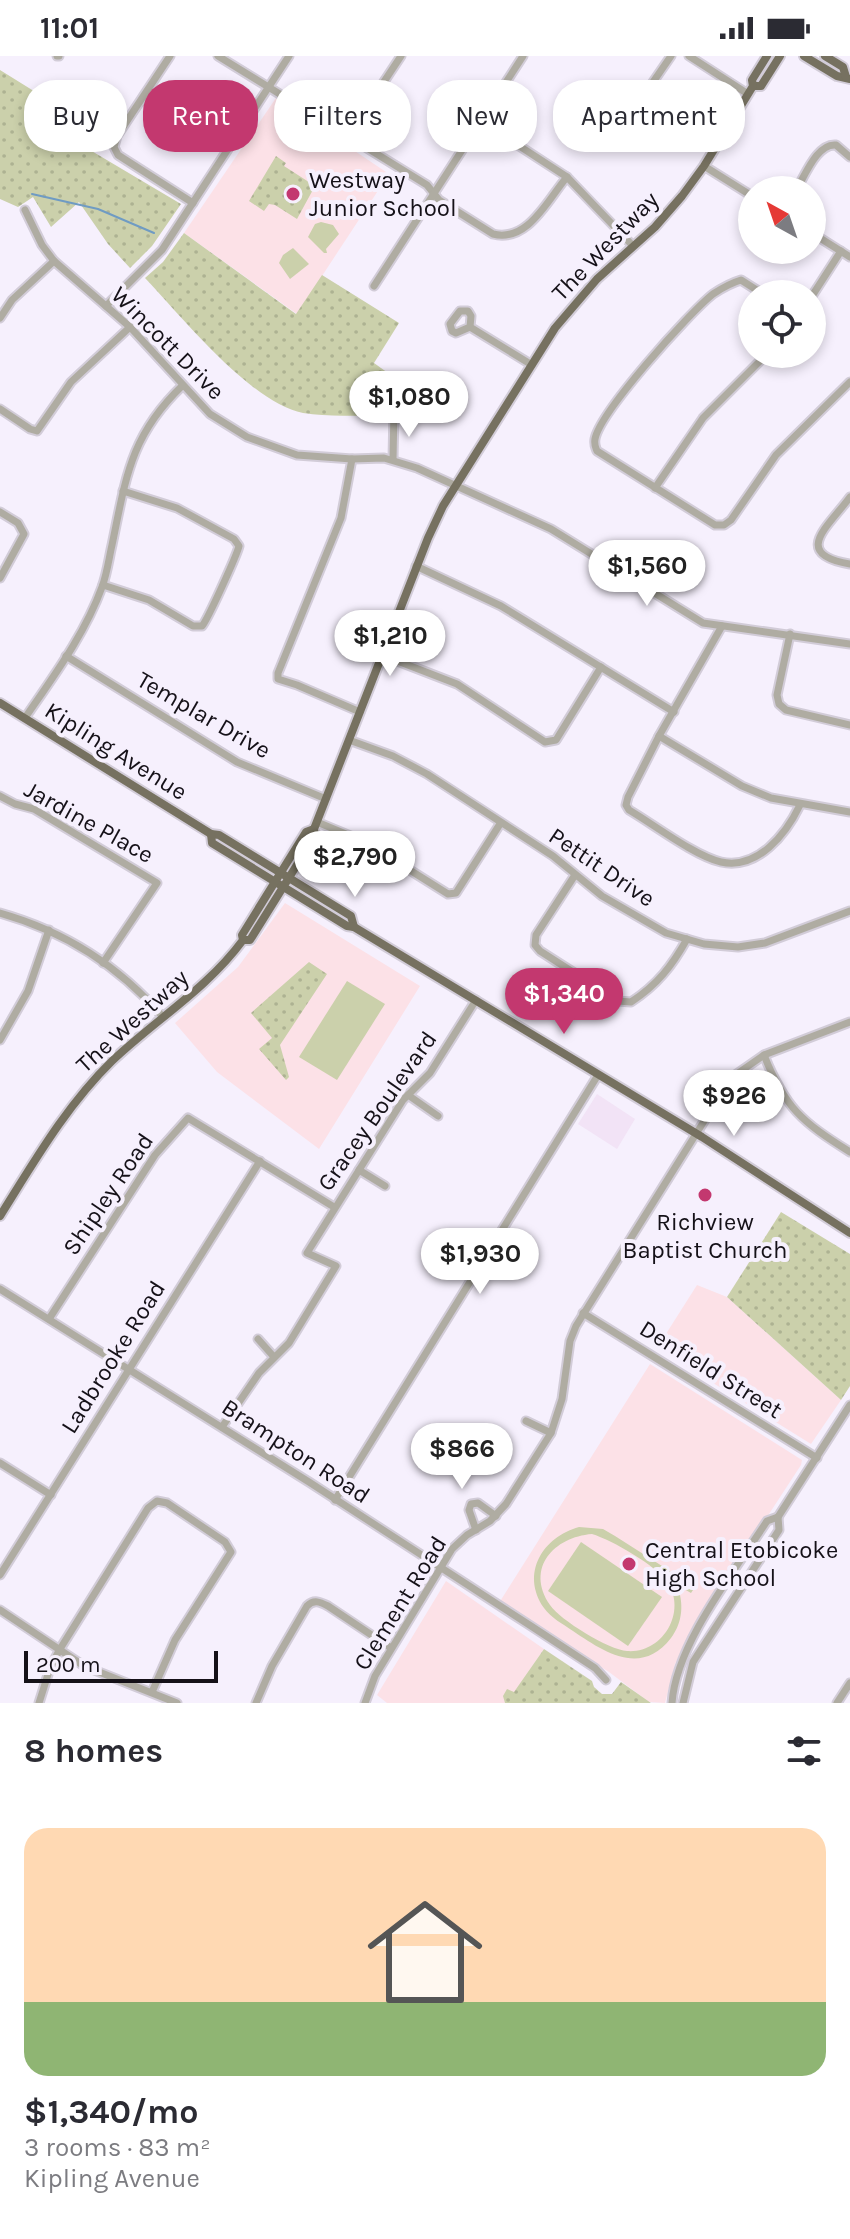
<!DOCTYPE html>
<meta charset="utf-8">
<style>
:root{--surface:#fff;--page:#f7f7f7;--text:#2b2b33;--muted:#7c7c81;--line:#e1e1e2;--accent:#c3386f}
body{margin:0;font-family:Karla,sans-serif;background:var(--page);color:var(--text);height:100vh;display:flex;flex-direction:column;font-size:30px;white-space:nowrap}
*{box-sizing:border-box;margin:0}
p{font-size:26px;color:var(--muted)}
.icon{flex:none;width:44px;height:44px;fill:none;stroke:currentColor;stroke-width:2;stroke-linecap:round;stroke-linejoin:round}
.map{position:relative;height:1647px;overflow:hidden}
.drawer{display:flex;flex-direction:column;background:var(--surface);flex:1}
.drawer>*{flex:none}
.guide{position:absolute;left:24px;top:24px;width:802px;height:72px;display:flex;gap:16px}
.needle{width:52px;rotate:320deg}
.tools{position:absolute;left:738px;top:120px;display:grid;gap:16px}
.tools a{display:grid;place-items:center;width:88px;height:88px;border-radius:50%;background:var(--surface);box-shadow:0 4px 12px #0003;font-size:40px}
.scale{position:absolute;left:24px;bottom:20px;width:194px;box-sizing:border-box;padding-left:8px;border:4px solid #151118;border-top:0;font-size:22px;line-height:28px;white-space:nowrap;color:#151118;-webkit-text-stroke:6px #f6f0fd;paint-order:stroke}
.price{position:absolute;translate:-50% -68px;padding:0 18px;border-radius:28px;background:#fff;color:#222;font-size:26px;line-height:52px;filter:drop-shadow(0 2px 4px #0008)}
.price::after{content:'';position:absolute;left:50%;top:48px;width:24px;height:18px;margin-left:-12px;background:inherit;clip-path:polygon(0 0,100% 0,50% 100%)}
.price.selected{background:var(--accent);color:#fff}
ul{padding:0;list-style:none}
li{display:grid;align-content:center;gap:16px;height:424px;padding:0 24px}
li+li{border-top:2px solid var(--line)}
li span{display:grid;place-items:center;height:248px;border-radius:24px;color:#555}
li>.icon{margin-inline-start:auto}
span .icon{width:144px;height:144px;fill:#fffc;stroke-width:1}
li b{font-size:34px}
h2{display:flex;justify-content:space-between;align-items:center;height:96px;padding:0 24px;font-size:34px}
.chip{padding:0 28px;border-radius:32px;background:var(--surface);box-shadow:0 4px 12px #0003;font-size:28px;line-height:72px}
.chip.selected{background:var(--accent);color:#fff}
.status{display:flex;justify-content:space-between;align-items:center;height:56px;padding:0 40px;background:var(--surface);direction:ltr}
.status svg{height:22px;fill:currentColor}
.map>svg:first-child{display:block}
.commercial{fill:#f2e3f6}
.education{fill:#fce1e7}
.grass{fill:#cbd0ab;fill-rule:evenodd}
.park{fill:url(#park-dots)}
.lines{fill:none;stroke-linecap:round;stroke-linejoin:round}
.stream{stroke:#6f9bc3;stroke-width:2}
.minor-casing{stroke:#d2ccd8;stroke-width:11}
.major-casing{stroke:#d2ccd8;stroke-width:12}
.minor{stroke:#afaca2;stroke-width:7}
.major{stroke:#767160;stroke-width:8}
.poi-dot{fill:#c3386f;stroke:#f6f0fd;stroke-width:3}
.labels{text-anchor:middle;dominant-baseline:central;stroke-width:8;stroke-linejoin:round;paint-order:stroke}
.poi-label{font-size:24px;fill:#151118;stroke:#f6f0fd;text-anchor:start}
.street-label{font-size:24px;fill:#151118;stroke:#f6f0fd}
</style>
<div class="status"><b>11:01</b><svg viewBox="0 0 49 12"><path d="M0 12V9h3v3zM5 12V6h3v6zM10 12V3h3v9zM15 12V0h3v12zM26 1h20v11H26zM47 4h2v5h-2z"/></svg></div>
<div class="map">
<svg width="850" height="1647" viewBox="0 0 850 1647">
<defs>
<pattern id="park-dots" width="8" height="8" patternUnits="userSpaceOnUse" patternTransform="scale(2)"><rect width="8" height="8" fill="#cbd0ab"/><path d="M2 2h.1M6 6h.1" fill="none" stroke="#adb292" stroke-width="1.8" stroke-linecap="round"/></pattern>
</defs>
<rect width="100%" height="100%" fill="#f6f0fd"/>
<polygon class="commercial" points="597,1038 635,1063 617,1093 578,1068"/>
<g class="education">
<polygon points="276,42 389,118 297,258 184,177"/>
<polygon points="285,847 420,930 319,1093 217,1016 175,967 238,911"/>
<polygon points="697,1229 727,1241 841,1344 811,1388 657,1292"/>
<polygon points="650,1308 802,1404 801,1409 685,1587 675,1608 665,1647 649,1646 609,1616 499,1547"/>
<polygon points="446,1525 544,1593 512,1640 517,1647 387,1647 377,1639"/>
</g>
<g class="grass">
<polygon points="321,166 333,169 339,178 326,193 327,197 324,197 308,181 315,168"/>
<polygon points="293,192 309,208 290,223 279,207 283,199"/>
<polygon points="347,925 385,948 337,1024 299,1001"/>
<path d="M579,1471l24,2 12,7 80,51 -4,6 -14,-8c7,18 6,37 -6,53 -30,39 -67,14 -98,-7 -10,-7 -22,-13 -29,-23 -24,-35 -1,-71 35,-81zM592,1478c20,6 65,32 76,49 19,30 -6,71 -41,68 -18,-1 -67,-31 -77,-46 -25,-37 4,-68 42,-71z"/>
<polygon points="581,1486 662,1541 628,1590 548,1535"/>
</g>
<g class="park">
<polygon points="0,14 74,60 63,78 181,148 152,190 130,212 108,188 79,146 51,171 33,141 18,151 0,143"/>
<polygon points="276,100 286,107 284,110 315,130 297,163 275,149 269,148 264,155 249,145"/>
<path d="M184,177l112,81 26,-39 77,48 -25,40 21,15 -12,39c-26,-2 -55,0 -80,-4 -52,-10 -121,-96 -158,-135l18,-16z"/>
<polygon points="309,906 327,918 280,989 289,1021 286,1024 259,993 272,982 251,957"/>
<polygon points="781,1156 850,1198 850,1330 841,1344 727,1241"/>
<polygon points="544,1593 592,1625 594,1631 602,1638 612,1638 621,1626 651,1647 505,1647 503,1640 507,1633 514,1636"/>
</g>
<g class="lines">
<polyline class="stream" points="32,138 98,153 154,177"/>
<defs>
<g id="minor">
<polyline points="57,0 59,0"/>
<polyline points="170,0 117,80 114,91 118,99 193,147"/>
<path d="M218,0l209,129 12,15 54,34c35,9 55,-35 74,-57"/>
<polyline points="689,0 748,38"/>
<polyline points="601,42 623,59 631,58 671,0"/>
<polyline points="481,65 567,121 633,190"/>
<polyline points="348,80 401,0"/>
<polyline points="704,110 752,140"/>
<path d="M796,134c9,-14 21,-47 40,-45l14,12"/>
<polyline points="25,154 42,189 54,205 130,271 210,358 247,381 297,399 352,403 384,402 417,412 551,473 703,567 850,588"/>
<polyline points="812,177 850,201"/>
<polyline points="374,230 523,0"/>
<path d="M763,238l-22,-14c-10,3 -19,8 -28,14 -24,19 -113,118 -118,145 -1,6 0,7 2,12l118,74h9l7,-5 45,-65 74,-73"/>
<polyline points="812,240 841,195"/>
<polyline points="106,250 162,194 289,0"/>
<polyline points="0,262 12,244 54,205"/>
<polyline points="470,271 456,277 452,275 450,268 460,255 468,255 471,260 470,271 532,309"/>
<polyline points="0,353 30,373 37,375 71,326 130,271"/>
<polyline points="352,403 341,462 278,617 278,623 297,629 360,656"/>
<polyline points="393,403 394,354 398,340"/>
<polyline points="655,432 703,362 767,298"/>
<path d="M850,441c-22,30 -59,57 0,67"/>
<polyline points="0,456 18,467 24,478 0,522"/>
<polyline points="416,510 501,550 674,656"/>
<path d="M103,529l46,15 44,26h9c5,-5 35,-71 37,-80l-5,-7 -57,-31 -54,-17"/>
<path d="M722,570l-63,110 -31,61 -2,8 3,5c24,14 66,46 92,52 37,8 65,-28 79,-57"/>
<polyline points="790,578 777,639 779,648 786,654 850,669"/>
<polyline points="382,599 457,628 545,686 556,684 601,611"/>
<polyline points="66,600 237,706 326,743"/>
<path d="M25,662c28,-41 60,-84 77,-131 5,-13 7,-29 10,-42 14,-67 18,-109 70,-159"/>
<polyline points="659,680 742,730 771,742 850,756"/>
<polyline points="349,684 393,700 427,718 553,800 602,840 666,877 704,888 738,891 765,887 850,855"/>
<polyline points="0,740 15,748 34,753 157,827 103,907"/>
<polyline points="317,766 365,786 448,838 456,837 500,768"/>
<path d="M575,819l-39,60 -1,10 5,6 78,50 13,1c26,-17 41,-36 56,-63"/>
<path d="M0,857c64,18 120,54 163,104"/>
<polyline points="0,984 28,935 49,874"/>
<path d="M764,999c21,53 38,67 86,97"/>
<polyline points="408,1039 438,1060"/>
<polyline points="359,1114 385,1130"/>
<polyline points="0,1233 309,1426 531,1570 595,1612 606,1624"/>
<polyline points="583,1257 817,1402"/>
<polyline points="49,1263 155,1099 188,1062 334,1151"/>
<polyline points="258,1283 274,1301"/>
<polyline points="526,1365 551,1377"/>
<polyline points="222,1371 259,1317 289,1287 336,1210 307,1197 403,1044 430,1017 476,944"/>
<polyline points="0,1407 51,1439"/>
<polyline points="335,1444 598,1019"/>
<polyline points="476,1474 469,1454 471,1448 478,1447 496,1460"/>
<polyline points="0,1519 260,1105"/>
<polyline points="0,1554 84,1610 177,1647"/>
<polyline points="39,1647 50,1612 60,1593 148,1452 157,1445 167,1447 225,1486 231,1496 175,1584 152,1636"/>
<path d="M256,1647l16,-37 35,-60c7,-7 13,-4 21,0l63,42"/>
<polyline points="365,1647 375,1620 452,1493 467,1479 490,1465 506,1448 551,1377 562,1343 570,1285 576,1270 731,1022 764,999 850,966"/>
<path d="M672,1647c4,-59 62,-131 95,-182l11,-4 72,-112"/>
<polyline points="683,1647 693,1606 779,1474 778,1461"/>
<polyline points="837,1647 850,1627"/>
</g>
<g id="major">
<polyline points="804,0 837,20 850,23"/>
<polyline points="825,0 843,11 846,21"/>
<polyline points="753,30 761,30 780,0"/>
<polyline points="0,647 211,778 219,779 351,860 354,871"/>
<polyline points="211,778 212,787 347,870 354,871 702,1081 850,1177"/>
<polyline points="243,884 250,884 315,780 314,773 428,482 443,450 555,272 597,223 655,171 682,140 704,110 753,30 752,24 767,0"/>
<path d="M0,1160c34,-54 66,-110 112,-155 43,-41 95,-72 131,-121l-1,-5 64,-103 8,-3"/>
</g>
</defs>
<use href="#minor" class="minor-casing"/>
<use href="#major" class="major-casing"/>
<use href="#minor" class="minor"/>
<use href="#major" class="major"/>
</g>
<g class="poi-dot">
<circle cx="293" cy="138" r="8"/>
<circle cx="705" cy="1139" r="8"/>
<circle cx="629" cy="1508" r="8"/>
</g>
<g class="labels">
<g class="poi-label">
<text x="309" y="124">Westway<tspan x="309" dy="28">Junior School</tspan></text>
<text x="705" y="1166" text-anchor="middle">Richview<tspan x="705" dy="28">Baptist Church</tspan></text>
<text x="645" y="1494">Central Etobicoke<tspan x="645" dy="28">High School</tspan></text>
</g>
<g class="street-label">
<text transform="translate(605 190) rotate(-46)">The Westway</text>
<text transform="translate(168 287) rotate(45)">Wincott Drive</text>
<text transform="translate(204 659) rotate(30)">Templar Drive</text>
<text transform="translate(116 695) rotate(32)">Kipling Avenue</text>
<text transform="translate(89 766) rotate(29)">Jardine Place</text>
<text transform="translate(602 811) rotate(34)">Pettit Drive</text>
<text transform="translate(132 965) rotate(-42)">The Westway</text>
<text transform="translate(377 1055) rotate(-55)">Gracey Boulevard</text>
<text transform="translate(108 1138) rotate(-56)">Shipley Road</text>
<text transform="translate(113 1301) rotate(-58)">Ladbrooke Road</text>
<text transform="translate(711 1313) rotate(32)">Denfield Street</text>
<text transform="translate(296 1395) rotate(33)">Brampton Road</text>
<text transform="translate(400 1547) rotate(-58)">Clement Road</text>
</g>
</g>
</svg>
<div class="tools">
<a><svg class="needle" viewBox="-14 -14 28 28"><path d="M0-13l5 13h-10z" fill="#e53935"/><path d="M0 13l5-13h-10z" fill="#7c7c81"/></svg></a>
<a><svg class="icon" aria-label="locate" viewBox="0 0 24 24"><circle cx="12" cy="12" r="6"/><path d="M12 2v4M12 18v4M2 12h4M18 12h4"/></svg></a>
</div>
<div class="scale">200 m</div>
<b class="price" style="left:409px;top:383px">$1,080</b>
<b class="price" style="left:647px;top:552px">$1,560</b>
<b class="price" style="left:390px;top:622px">$1,210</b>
<b class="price" style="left:355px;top:843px">$2,790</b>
<b class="price selected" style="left:564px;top:980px">$1,340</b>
<b class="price" style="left:734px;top:1082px">$926</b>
<b class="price" style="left:480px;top:1240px">$1,930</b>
<b class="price" style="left:462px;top:1435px">$866</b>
<div class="guide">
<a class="chip">Buy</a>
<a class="chip selected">Rent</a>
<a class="chip">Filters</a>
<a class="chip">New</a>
<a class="chip">Apartment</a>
</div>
</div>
<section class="drawer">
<h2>8 homes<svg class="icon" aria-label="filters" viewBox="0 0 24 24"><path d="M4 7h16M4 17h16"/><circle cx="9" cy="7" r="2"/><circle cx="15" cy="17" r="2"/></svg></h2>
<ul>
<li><span style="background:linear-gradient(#ffd9b3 70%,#8fb573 0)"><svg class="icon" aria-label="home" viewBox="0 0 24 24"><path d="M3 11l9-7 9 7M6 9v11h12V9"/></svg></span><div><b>$1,340/mo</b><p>3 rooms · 83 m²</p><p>Kipling Avenue</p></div></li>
</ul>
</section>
